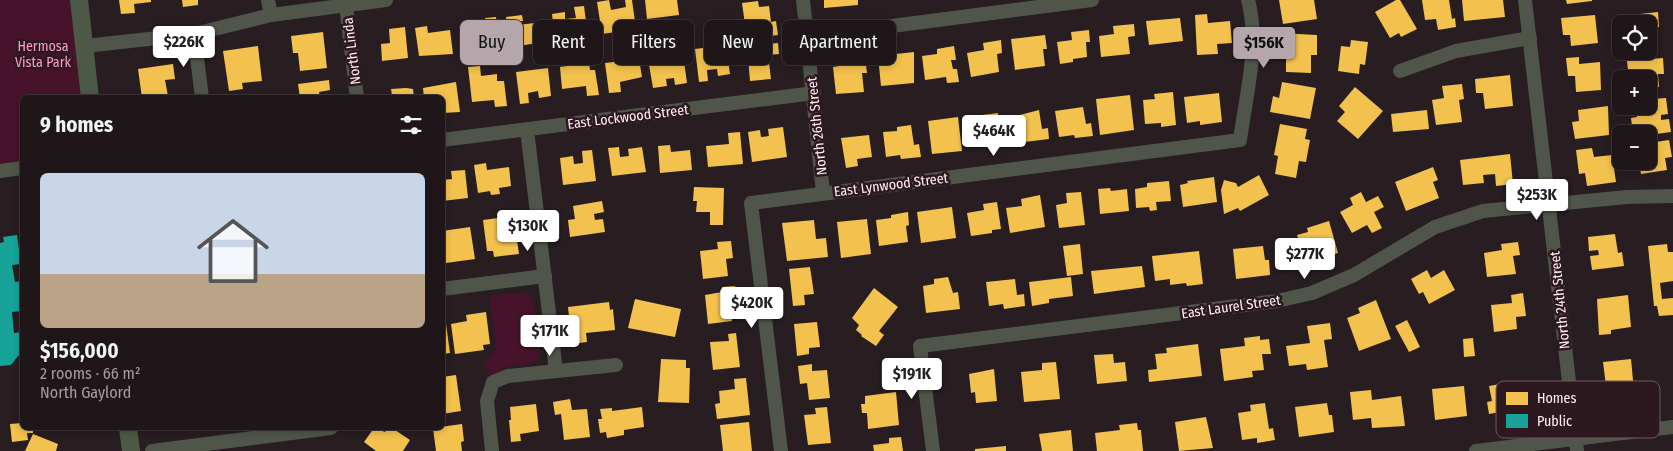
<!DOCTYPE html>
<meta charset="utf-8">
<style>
:root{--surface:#1e1619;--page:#261f22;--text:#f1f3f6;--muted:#a19fa2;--line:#3c3538;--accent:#b4a6ab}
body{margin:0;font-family:"Fira Sans Condensed",sans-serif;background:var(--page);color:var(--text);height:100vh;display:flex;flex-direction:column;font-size:19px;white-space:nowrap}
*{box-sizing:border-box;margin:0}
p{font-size:16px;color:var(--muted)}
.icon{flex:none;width:28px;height:28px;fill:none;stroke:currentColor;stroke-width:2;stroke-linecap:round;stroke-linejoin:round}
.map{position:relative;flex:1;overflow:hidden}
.drawer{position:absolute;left:20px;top:95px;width:425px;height:335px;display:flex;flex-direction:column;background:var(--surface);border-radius:8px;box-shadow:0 2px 8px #0003,0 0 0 1px var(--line)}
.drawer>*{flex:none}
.top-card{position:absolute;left:460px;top:20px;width:475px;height:45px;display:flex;gap:10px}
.buttons{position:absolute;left:1612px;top:15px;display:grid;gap:10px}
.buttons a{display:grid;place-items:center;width:45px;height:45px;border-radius:8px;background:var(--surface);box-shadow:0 2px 8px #0003,0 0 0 1px var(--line);font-size:25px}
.price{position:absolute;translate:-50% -42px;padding:0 11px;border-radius:5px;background:#fff;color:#222;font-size:16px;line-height:32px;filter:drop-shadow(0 1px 2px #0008)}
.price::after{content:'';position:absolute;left:50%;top:30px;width:15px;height:11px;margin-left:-8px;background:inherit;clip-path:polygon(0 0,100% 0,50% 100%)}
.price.active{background:var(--accent);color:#111}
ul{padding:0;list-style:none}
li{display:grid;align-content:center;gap:10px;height:265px;padding:0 20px}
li+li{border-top:1px solid var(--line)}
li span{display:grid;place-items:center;height:155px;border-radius:8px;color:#555}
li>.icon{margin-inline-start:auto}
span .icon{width:90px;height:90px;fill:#fffc;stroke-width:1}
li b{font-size:21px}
h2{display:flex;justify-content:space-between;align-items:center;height:60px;padding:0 20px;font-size:21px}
.tag{padding:0 18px;border-radius:8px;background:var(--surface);box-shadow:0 2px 8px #0003,0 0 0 1px var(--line);font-size:18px;line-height:45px}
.tag.active{background:var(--accent);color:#111}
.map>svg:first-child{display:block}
.green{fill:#46132b}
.homes{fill:#f2c14e}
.public{fill:#17a398}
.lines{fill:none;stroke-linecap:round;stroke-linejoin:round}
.minor{stroke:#4f5549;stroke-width:14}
.major{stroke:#4c5946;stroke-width:18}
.labels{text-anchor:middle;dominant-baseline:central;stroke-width:5;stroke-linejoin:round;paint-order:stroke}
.park-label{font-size:14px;fill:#ff9dc4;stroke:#2d1820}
.street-label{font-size:14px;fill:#fff0f5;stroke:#2d1820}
.key{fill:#2d1820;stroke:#6c5960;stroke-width:1}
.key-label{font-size:14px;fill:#fff0f5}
</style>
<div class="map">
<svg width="1673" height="451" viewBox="0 0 1673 451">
<rect width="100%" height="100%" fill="#281d21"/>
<g class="green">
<polygon points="0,0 79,0 90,97 22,98 22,168 0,171"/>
<polygon points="525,292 533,299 540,356 534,363 506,367 490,377 483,364 496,350 489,296"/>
</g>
<g class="homes">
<polygon points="119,0 151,0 151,2 134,4 135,13 121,14"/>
<polygon points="182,0 198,0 198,5 183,7"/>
<polygon points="609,0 611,10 626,7 625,0 632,0 636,29 602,34 597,2"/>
<polygon points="645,0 677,0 679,15 647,19"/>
<polygon points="824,0 858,0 858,5 824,8"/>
<polygon points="1279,0 1314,0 1317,19 1283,24"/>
<polygon points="1396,0 1400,0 1417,29 1401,37 1399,33 1390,38 1375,12"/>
<polygon points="1422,0 1449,0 1452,19 1455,18 1456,27 1438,30 1436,19 1425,20"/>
<polygon points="1462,0 1503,0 1505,17 1464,21"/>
<polygon points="1566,0 1592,0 1592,1 1567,4"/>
<polygon points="758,1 759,7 769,6 771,22 776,21 778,35 747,39 742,3"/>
<polygon points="584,6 588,37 555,41 552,14 565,12 565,19 576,18 574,7"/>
<polygon points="1658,12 1659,27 1653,28 1654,40 1649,41 1649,24 1623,24 1622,16"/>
<polygon points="1207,14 1208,23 1230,21 1232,43 1217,44 1218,54 1197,55 1195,15"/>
<polygon points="522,15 523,21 517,22 518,25 543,22 545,42 511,47 506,17"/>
<polygon points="1595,15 1598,43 1571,46 1570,35 1563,35 1561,18"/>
<polygon points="496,17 500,48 466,52 463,32 487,29 485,18"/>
<polygon points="1180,18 1183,41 1149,45 1146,21"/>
<polygon points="1134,24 1135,36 1128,37 1130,54 1101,57 1099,36 1114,34 1113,26"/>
<polygon points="427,26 428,33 450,30 453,54 419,56 415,28"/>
<polygon points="405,27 408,58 382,61 381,44 390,43 389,29"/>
<polygon points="1089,30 1090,42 1086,42 1087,57 1073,59 1073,62 1060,64 1057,42 1072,40 1071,32"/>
<polygon points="323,32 327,68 300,71 298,53 293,53 291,36"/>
<polygon points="1280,33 1317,35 1317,55 1311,55 1311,73 1286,72 1286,52 1279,51"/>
<polygon points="1045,35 1047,49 1043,49 1045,66 1015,70 1011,39"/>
<polygon points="1001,40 1002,53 997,54 999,72 971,77 967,53 984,50 983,43"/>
<polygon points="1351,40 1368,42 1365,65 1360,64 1359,74 1338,71 1341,46 1350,47"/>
<polygon points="778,43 779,54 768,55 771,79 750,81 747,46"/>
<polygon points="726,45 730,74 718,76 717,69 707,70 708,81 699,82 695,49"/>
<polygon points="258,46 262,81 242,83 243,89 229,91 223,51"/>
<polygon points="954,46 956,60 951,60 953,69 957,69 959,82 947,83 946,77 925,80 922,56 937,54 937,49"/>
<polygon points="914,52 914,83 881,86 878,56"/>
<polygon points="683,54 687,83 675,85 674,78 666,79 667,86 653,88 648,59"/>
<polygon points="865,57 867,73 862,73 864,92 836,94 833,67 846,65 845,59"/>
<polygon points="1579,57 1579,64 1600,62 1601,90 1576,92 1575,76 1568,76 1566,58"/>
<polygon points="1663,58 1664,74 1658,74 1659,87 1649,88 1649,79 1629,79 1627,61"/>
<polygon points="639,59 642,77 620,82 621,92 609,93 605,63"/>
<polygon points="589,63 590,70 595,70 599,95 587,96 586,86 562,89 560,67"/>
<polygon points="173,64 175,79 165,80 168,96 142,98 138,69"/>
<polygon points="480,66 481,76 497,74 497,81 504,81 507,106 495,107 494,100 472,102 468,67"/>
<polygon points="548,68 551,96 539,98 538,91 528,93 529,103 520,104 516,72"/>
<polygon points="1510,75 1513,106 1485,109 1483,93 1476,93 1475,79"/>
<polygon points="329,80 330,90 319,92 320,98 300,98 298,84"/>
<polygon points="456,82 460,112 442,113 442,98 424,98 423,88"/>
<polygon points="1282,82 1316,88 1310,119 1270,112 1273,96 1279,98"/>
<polygon points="1462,84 1464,99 1459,100 1462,122 1436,125 1432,100 1444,98 1442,86"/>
<polygon points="1355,87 1383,111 1358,139 1337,121 1345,112 1339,106"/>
<polygon points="406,88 413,89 414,98 382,98 381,96 392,95 391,89"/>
<polygon points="1173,92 1176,125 1161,127 1161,123 1145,124 1143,100 1155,99 1154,94"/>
<polygon points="1219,93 1222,122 1200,125 1200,121 1187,123 1184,97"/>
<polygon points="1130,95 1134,130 1100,135 1096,99"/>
<polygon points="1666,98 1668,114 1661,115 1661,120 1669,119 1671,132 1649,135 1633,134 1631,118 1637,117 1635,106 1649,106 1652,99"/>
<polygon points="1608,106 1609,135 1575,139 1572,122 1579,121 1578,110"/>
<polygon points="1083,107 1086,124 1091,123 1093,136 1075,138 1074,135 1059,137 1055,111"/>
<polygon points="1039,110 1042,129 1048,128 1049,139 1015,143 1012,117"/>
<polygon points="1427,110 1429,129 1393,132 1391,114"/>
<polygon points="998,113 1000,135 1005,134 1006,146 988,148 988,144 972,146 970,122 982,121 982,115"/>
<polygon points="958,117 962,151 932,154 928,121"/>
<polygon points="1280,124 1307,129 1305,139 1310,140 1306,162 1299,161 1296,178 1275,174 1278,156 1274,155"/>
<polygon points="911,125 914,145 919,144 921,157 901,159 900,155 886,157 883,132 897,131 897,127"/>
<polygon points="783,127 787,157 752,162 748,132 760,130 761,137 769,136 768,129"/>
<polygon points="740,132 743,164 708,167 706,146 729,144 728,133"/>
<polygon points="869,135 872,157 857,159 858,166 846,168 841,138"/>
<polygon points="1669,140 1672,157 1665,158 1667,170 1641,174 1639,161 1649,161 1649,143"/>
<polygon points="670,145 671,152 690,150 692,170 660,173 658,146"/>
<polygon points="619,147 620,157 629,156 628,149 642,147 646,172 612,176 608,148"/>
<polygon points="1592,148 1594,157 1612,155 1616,182 1587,186 1585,173 1579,174 1576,150"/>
<polygon points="592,150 596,181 563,185 560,158 573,156 574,164 583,163 582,151"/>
<polygon points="1510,154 1513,184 1496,186 1495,174 1483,175 1484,183 1463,185 1460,160"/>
<polygon points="486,163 487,170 509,167 511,186 499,188 500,194 491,195 490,191 478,193 474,165"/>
<polygon points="1433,167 1438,180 1433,182 1439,198 1406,211 1395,182"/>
<polygon points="465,170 468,198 442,201 442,180 452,179 451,171"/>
<polygon points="1259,175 1269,195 1240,211 1238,208 1224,214 1221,190 1224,180 1236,183 1238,187"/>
<polygon points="1214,177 1217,202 1183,207 1180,185 1188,183 1187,181"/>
<polygon points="1169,181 1171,201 1156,202 1157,210 1150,211 1149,207 1136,208 1135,189 1147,187 1147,183"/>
<polygon points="694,187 724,188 723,225 710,225 710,212 696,212 697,201 693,201"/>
<polygon points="1110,188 1111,191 1127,189 1129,211 1100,214 1098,189"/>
<polygon points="1081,192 1085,225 1059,228 1056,205 1067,203 1066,193"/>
<polygon points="1361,192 1366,202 1378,196 1384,207 1374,212 1382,228 1372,233 1367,225 1352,233 1340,212 1353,205 1350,198"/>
<polygon points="1040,195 1045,227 1010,233 1006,208 1022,206 1021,199"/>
<polygon points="602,201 604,212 594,214 595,220 603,219 605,232 570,237 568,220 575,219 573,206"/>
<polygon points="997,202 1001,229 992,230 992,233 971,236 967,213 984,210 983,204"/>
<polygon points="952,207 956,238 921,243 917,212"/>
<polygon points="908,212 909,225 906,226 908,242 879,246 876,220 891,218 891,215"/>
<polygon points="498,218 499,221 514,219 519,254 494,257 493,251 487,251 483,220"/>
<polygon points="867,219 871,254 841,258 837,222"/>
<polygon points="814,220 816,239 826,238 828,257 787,261 782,223"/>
<polygon points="1329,221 1338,253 1322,258 1320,252 1304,257 1297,235 1308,232 1307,228"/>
<polygon points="470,227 475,259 446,263 442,231"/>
<polygon points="1615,234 1618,253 1622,252 1624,266 1592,270 1590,256 1599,255 1598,250 1589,251 1588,237"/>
<polygon points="731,241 733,258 726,259 728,276 703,279 700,251 718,249 717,242"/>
<polygon points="1518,242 1520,255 1513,256 1516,274 1487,277 1484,253 1502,250 1501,244"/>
<polygon points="1080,244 1083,274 1067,276 1063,246"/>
<polygon points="1667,244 1668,252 1673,252 1673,281 1660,283 1662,299 1673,298 1673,315 1659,316 1657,306 1654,306 1648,246"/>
<polygon points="1263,246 1265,260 1269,260 1270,275 1236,279 1233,249"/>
<polygon points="1199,251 1203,284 1187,286 1186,283 1170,285 1170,279 1155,281 1152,256"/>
<polygon points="1142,266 1145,287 1094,294 1091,271"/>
<polygon points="810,267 814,294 804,295 805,305 793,306 789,269"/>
<polygon points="1427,270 1431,278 1444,270 1455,290 1429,304 1423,292 1419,294 1411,279"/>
<polygon points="948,277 953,293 958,292 960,309 926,313 923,286 934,284 934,279"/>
<polygon points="1071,277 1073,296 1049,299 1049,303 1032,306 1029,282"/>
<polygon points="1015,279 1017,295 1024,294 1025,306 1004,309 1003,304 989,306 986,282"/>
<polygon points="735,286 737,303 730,304 732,321 708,324 705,295 722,292 722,287"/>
<polygon points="874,288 898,307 879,331 884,335 876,346 861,336 862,335 856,330 859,325 852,318"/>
<polygon points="1523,293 1526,316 1516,317 1517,329 1494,332 1491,305 1512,303 1511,295"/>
<polygon points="1628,295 1631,327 1611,330 1611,334 1599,335 1597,299"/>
<polygon points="635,299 681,309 675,337 628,328"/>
<polygon points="1376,300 1391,339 1359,351 1347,318 1360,313 1358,308"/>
<polygon points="609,302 610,310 613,309 615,330 586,333 587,342 572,344 568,307"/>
<polygon points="486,312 490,344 483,345 484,350 455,354 451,324 467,321 466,315"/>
<polygon points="1407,320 1420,347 1409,352 1395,326"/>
<polygon points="817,322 820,347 809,348 809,354 797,356 794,324"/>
<polygon points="1330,323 1332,339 1324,340 1328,367 1307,370 1306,364 1289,366 1286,346 1310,343 1307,326"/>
<polygon points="442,324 446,324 450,353 442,354"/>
<polygon points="736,333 740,367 713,370 710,342 729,341 728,334"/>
<polygon points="1260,336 1260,340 1269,339 1271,354 1262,354 1264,370 1252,371 1253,377 1224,381 1220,349 1245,346 1244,338"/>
<polygon points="1473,338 1475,356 1464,357 1463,339"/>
<polygon points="1198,344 1202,376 1149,382 1148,370 1157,369 1155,354 1167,353 1166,348"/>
<polygon points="1113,354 1114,363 1125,362 1127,381 1097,384 1094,355"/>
<polygon points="661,359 686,360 686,368 690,368 689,403 658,402"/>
<polygon points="1631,359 1634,391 1607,394 1603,362"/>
<polygon points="1056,362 1060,399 1024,402 1021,372 1042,370 1042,363"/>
<polygon points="812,364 812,371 827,370 830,398 809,400 807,383 800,384 798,366"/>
<polygon points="994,369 997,401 976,403 975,392 971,393 969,374"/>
<polygon points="456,375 461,411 442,414 442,377"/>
<polygon points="746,378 750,415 717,419 715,404 720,403 719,391 735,389 734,379"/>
<polygon points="1518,381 1521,405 1506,407 1506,411 1489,414 1487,402 1492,401 1489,386"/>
<polygon points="1464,386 1467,416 1435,420 1432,389"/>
<polygon points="1371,390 1372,400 1401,396 1405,426 1372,428 1371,418 1353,420 1350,392"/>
<polygon points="896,392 899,425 868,429 867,413 862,413 861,404 865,404 865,396"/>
<polygon points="570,399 572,410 587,409 590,437 564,440 561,414 555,415 553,402"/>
<polygon points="1265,403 1269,429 1273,428 1275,440 1257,443 1257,438 1242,440 1238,413 1251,411 1250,405"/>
<polygon points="1327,403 1329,415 1332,415 1334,432 1299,437 1295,407"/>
<polygon points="536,404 539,431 520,434 521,441 511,442 509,420 511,420 510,407"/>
<polygon points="642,407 644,427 624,430 624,435 607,438 606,432 600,433 598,419 602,419 600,409 612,408 612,411"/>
<polygon points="827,407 831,443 808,445 804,415 816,414 815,408"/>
<polygon points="1206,417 1213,448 1179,451 1175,422"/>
<polygon points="749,422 752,451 723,451 720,425"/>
<polygon points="22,423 22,428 33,428 33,433 27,433 28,440 12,442 10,424"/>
<polygon points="1137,423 1138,430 1141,430 1143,451 1097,451 1095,433 1120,430 1119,425"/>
<polygon points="462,424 464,441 461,442 462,451 436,451 433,428"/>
<polygon points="374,428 385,432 388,428 392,428 410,440 403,451 376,451 364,442"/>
<polygon points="1071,430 1073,451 1042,451 1039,434"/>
<polygon points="33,434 58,444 56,451 25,451"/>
<polygon points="901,437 903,451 874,451 873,445 889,443 889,438"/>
<polygon points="1006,446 1006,451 975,451 975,449"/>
</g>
<polygon class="public" points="17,235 21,264 12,265 15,282 22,281 22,311 12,312 14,333 22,332 22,351 11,365 0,366 0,243 4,242 3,237"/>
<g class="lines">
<g class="minor">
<polyline points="268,0 271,15"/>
<polyline points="803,0 823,193"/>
<polyline points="1525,0 1577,451"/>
<polyline points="346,5 357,98"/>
<polyline points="194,34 202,98"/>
<polyline points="807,37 1092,0"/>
<polyline points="85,46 194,34 271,15 386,0"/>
<polyline points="1400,71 1456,51 1530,38"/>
<polyline points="527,130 556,371"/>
<polyline points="442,140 814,93"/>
<polyline points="0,171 22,168"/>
<polyline points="442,289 545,276"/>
<polyline points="152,451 331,428"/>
<polyline points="492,451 487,401 493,382 508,376 616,365"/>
<path d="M781,451l-30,-248 489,-63c6,-45 20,-96 8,-140"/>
<polyline points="933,451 920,346 1277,301 1312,293 1354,275 1435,227 1483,211 1627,197 1673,196"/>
<polyline points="1476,451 1673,427"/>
</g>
<g class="major">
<polyline points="79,0 90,98"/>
<polyline points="128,428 131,451"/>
</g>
</g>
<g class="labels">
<g class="park-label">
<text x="43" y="46">Hermosa<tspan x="43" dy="16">Vista Park</tspan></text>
</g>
<g class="street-label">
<text transform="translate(352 51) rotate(-97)">North Linda</text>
<text transform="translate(628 117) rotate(-7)">East Lockwood Street</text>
<text transform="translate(817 126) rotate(-96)">North 26th Street</text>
<text transform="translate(891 185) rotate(-7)">East Lynwood Street</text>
<text transform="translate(1560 300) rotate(-96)">North 24th Street</text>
<text transform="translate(1231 307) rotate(-8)">East Laurel Street</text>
</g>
</g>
<rect x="1496" y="381" width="164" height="57" rx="8" class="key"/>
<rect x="1506" y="392" width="22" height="13" fill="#f2c14e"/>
<rect x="1506" y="414" width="22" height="14" fill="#17a398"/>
<g class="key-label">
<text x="1537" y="403">Homes</text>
<text x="1537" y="426">Public</text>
</g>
</svg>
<div class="buttons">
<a><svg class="icon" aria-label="locate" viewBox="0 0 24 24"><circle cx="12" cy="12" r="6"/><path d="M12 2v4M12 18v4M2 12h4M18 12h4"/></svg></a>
<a>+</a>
<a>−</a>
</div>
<b class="price" style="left:184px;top:68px">$226K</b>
<b class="price active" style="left:1264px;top:69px">$156K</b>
<b class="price" style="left:994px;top:157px">$464K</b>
<b class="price" style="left:1537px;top:221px">$253K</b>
<b class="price" style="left:528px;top:252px">$130K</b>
<b class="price" style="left:1305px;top:280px">$277K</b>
<b class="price" style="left:752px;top:329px">$420K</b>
<b class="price" style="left:550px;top:357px">$171K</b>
<b class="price" style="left:912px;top:400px">$191K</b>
<div class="top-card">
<a class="tag active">Buy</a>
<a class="tag">Rent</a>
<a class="tag">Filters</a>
<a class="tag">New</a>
<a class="tag">Apartment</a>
</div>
<section class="drawer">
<h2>9 homes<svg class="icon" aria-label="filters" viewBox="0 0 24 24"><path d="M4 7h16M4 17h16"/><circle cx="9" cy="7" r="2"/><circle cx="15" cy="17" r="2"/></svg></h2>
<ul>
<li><span style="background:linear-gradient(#c9d6e8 65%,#b9a48a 0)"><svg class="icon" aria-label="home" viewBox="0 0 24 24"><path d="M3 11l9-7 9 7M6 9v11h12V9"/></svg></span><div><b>$156,000</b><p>2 rooms · 66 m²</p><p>North Gaylord</p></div></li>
</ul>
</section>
</div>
